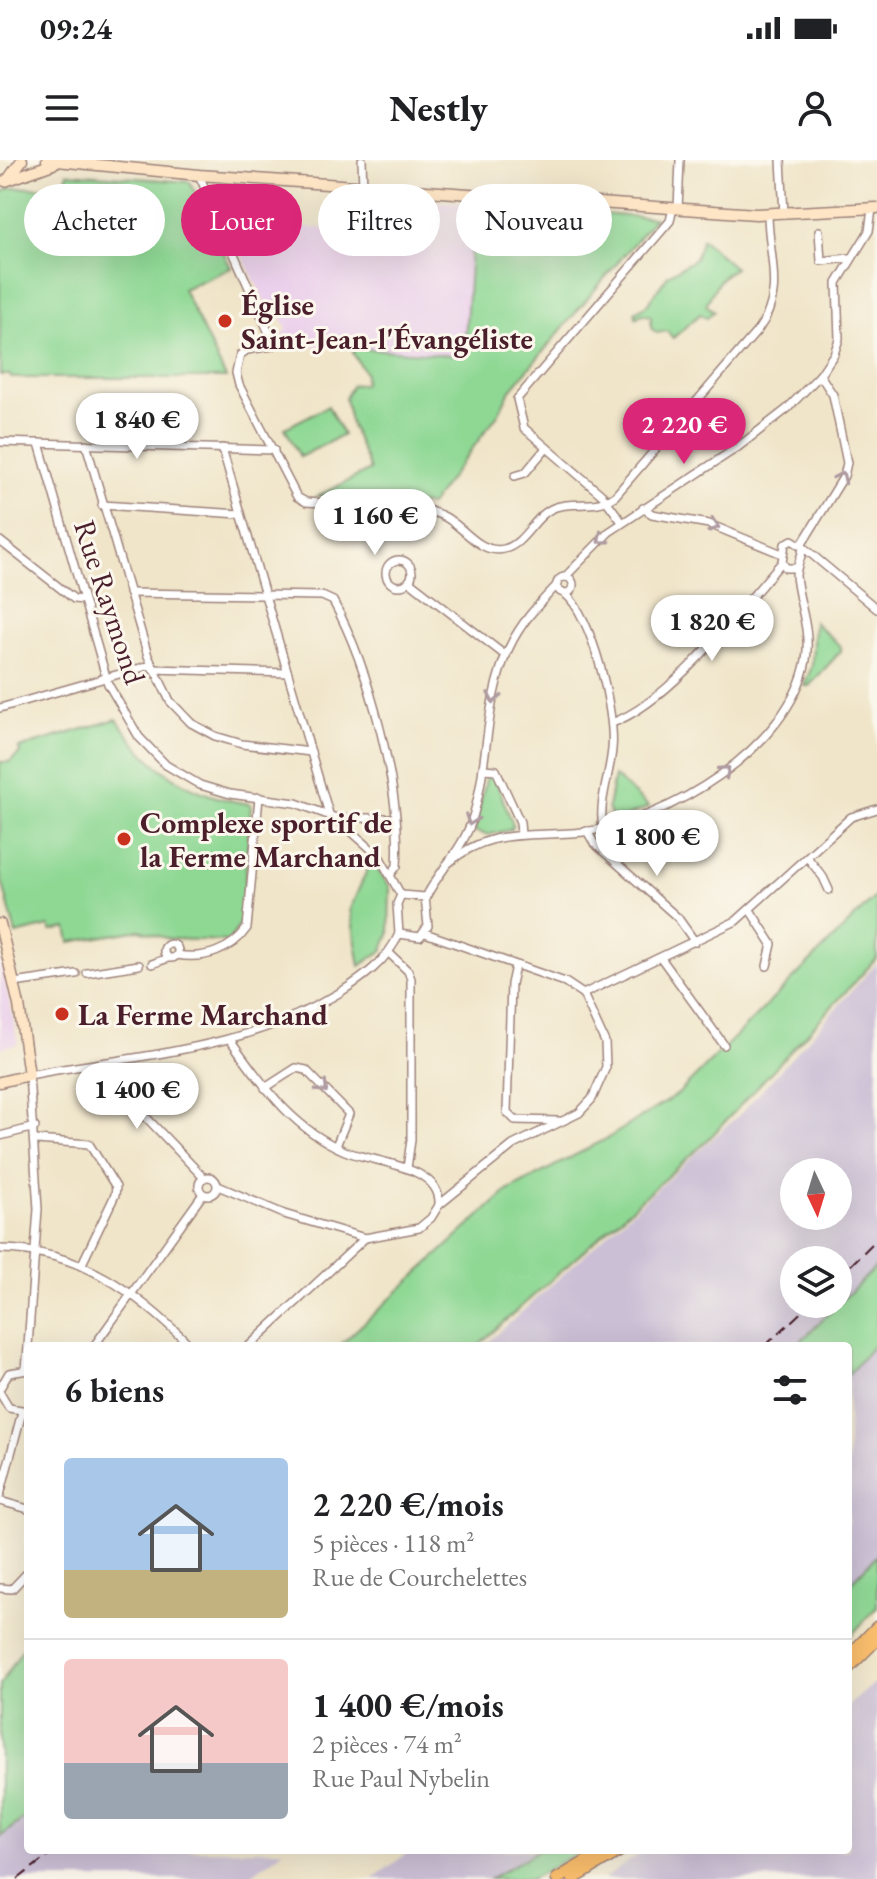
<!DOCTYPE html>
<html lang="fr">
<meta charset="utf-8">
<style>
:root{--surface:#fff;--page:#f6f6f6;--text:#202124;--muted:#757577;--line:#e0e0e0;--accent:#db2777}
body{margin:0;font-family:"EB Garamond",serif;background:var(--page);color:var(--text);height:100vh;display:flex;flex-direction:column;font-size:30px;white-space:nowrap}
*{box-sizing:border-box;margin:0}
p{font-size:26px;color:var(--muted)}
.icon{flex:none;width:44px;height:44px;fill:none;stroke:currentColor;stroke-width:2;stroke-linecap:round;stroke-linejoin:round}
.map{position:relative;flex:1;overflow:hidden}
.sheet{position:absolute;left:24px;top:1182px;width:828px;height:512px;display:flex;flex-direction:column;background:var(--surface);border-radius:8px;box-shadow:0 8px 32px #0002}
.sheet>*{flex:none}
.guide{position:absolute;left:24px;top:24px;width:830px;height:72px;display:flex;gap:16px}
.needle{width:52px;rotate:176deg}
.buttons{position:absolute;left:780px;top:998px;display:grid;gap:16px}
.buttons a{display:grid;place-items:center;width:72px;height:72px;border-radius:50%;background:var(--surface);box-shadow:0 8px 32px #0002;font-size:40px}
.price{position:absolute;translate:-50% -68px;padding:0 18px;border-radius:28px;background:#fff;color:#222;font-size:26px;line-height:52px;filter:drop-shadow(0 2px 4px #0008)}
.price::after{content:'';position:absolute;left:50%;top:48px;width:24px;height:18px;margin-left:-12px;background:inherit;clip-path:polygon(0 0,100% 0,50% 100%)}
.price.current{background:var(--accent);color:#fff}
ul{padding:0;list-style:none}
li{display:flex;align-items:center;gap:24px;height:200px;padding:0 40px}
li+li{border-top:2px solid var(--line)}
li span{display:grid;place-items:center;flex:none;width:224px;height:160px;border-radius:8px;color:#555}
li>.icon{margin-inline-start:auto}
span .icon{width:96px;height:96px;fill:#fffc;stroke-width:1}
li b{font-size:34px}
h2{display:flex;justify-content:space-between;align-items:center;height:96px;padding:0 40px;font-size:34px}
.chip{padding:0 28px;border-radius:36px;background:var(--surface);box-shadow:0 8px 32px #0002;font-size:28px;line-height:72px}
.chip.current{background:var(--accent);color:#fff}
.status{display:flex;justify-content:space-between;align-items:center;height:56px;padding:0 40px;background:var(--surface);direction:ltr}
.status svg{height:22px;fill:currentColor}
header{display:flex;justify-content:space-between;align-items:center;height:104px;padding:0 40px;background:var(--surface);font-size:36px;font-weight:800}
.map>svg:first-child{display:block}
.built{fill:#ebd1eb}
.industrial{fill:#cbbfd5;fill-rule:evenodd}
.green{fill:#8fd894;stroke:#6c7c60;stroke-width:2}
.lines{fill:none;stroke-linecap:round;stroke-linejoin:round}
.street-casing{stroke:#9d827a;stroke-width:10}
.secondary-casing{stroke:#9d827a;stroke-width:13}
.primary-casing{stroke:#9d827a;stroke-width:14}
.street{stroke:#fff;stroke-width:7}
.secondary{stroke:#fde5c5;stroke-width:10}
.primary{stroke:#fabe6d;stroke-width:11}
.rail{stroke:#4a1f2b;stroke-width:2;stroke-dasharray:12 6;stroke-linecap:butt}
.oneway{stroke:#ae9aa0}
.poi-dot{fill:#c8321e;stroke:#fbf7ec;stroke-width:3}
.labels{text-anchor:middle;dominant-baseline:central;stroke-width:6;stroke-linejoin:round;paint-order:stroke}
.poi-label{font-size:30px;font-weight:bold;fill:#4a1f2b;stroke:#fbf7ec;text-anchor:start}
.street-label{font-size:30px;fill:#4a1f2b;stroke:#fbf7ec}
</style>
<div class="status"><b>09:24</b><svg viewBox="0 0 49 12"><path d="M0 12V9h3v3zM5 12V6h3v6zM10 12V3h3v9zM15 12V0h3v12zM26 1h20v11H26zM47 4h2v5h-2z"/></svg></div>
<header><svg class="icon" aria-label="menu" viewBox="0 0 24 24"><path d="M4 6h16M4 12h16M4 18h16"/></svg>Nestly<svg class="icon" aria-label="person" viewBox="0 0 24 24"><circle cx="12" cy="8" r="4"/><path d="M4 21q1-7 8-7t8 7"/></svg></header>
<div class="map">
<svg width="877" height="1719" viewBox="0 0 877 1719">
<rect width="100%" height="100%" fill="#fbf7ec"/>
<filter id="ink" filterUnits="userSpaceOnUse"><feTurbulence type="fractalNoise" baseFrequency=".0125" numOctaves="2"/><feDisplacementMap in="SourceGraphic" scale="16" xChannelSelector="R" yChannelSelector="G"/><feConvolveMatrix kernelMatrix="1 2 1 2 8 2 1 2 1" color-interpolation-filters="sRGB"/></filter>
<filter id="wash" filterUnits="userSpaceOnUse"><feTurbulence type="fractalNoise" baseFrequency=".006" numOctaves="4" result="noise"/><feDisplacementMap in="SourceGraphic" scale="32" xChannelSelector="R" yChannelSelector="G"/><feGaussianBlur stdDeviation="1.8" result="paint"/><feColorMatrix in="noise" values="0 0 0 0 0 0 0 0 0 0 0 0 0 0 0 0 0 1.4 0 .05"/><feComposite in="paint" operator="in"/></filter>
<g filter="url(#wash)">
<rect width="100%" height="100%" fill="#f0e5c9"/>
<g class="built">
<polygon points="344,35 474,44 465,196 288,184 285,180 282,175 287,169 274,143 267,146 230,71 250,63 340,70"/>
<polygon points="0,796 18,884 0,888"/>
</g>
<g class="industrial">
<path d="M877,803v303l-29,31 -52,49h-312l259,-235zM794,1012h44v44h-44zM794,1100h44v44h-44z"/>
<polygon points="877,1181 877,1395 848,1426 848,1215"/>
<polygon points="877,1521 877,1719 604,1719 645,1690 848,1690 848,1546"/>
<polygon points="28,1655 28,1690 284,1690 246,1719 0,1719 0,1677"/>
<polygon points="412,1690 539,1690 490,1719 372,1719"/>
</g>
<g class="green">
<polygon points="68,13 190,22 231,108 183,129 226,218 11,218 10,215 0,215 0,34 10,28 63,27"/>
<polygon points="474,44 655,58 509,232 499,253 430,345 318,336 370,310 350,262 345,238 352,225 364,224 365,213 353,193 354,188 464,196"/>
<path d="M702,79l33,29c-16,8 -21,21 -29,37l8,6 -7,7 -7,-4 -27,24 -6,-7 -10,2 -6,-5v-12l-9,-2 -6,4 -1,-6 13,-8 20,-29 27,-16z"/>
<polygon points="328,246 343,275 300,297 285,268"/>
<polygon points="814,462 841,487 841,491 809,526 804,526 812,506"/>
<path d="M117,559c32,50 75,78 134,85l-9,116 -13,21 -60,-2 -29,-9 -70,12 -3,-14 -16,3 -2,-5 -33,8 -16,-61v-111h9l11,-9 -1,-5z"/>
<polygon points="488,611 493,614 513,665 510,670 487,675 474,671"/>
<polygon points="614,616 649,647 622,658 612,657 608,648"/>
<polygon points="371,701 390,727 389,774 383,790 360,806 350,749"/>
<polygon points="877,735 877,798 707,981 477,1186 339,1186 507,1031 608,978 678,934"/>
<polygon points="877,1106 877,1181 848,1215 848,1186 796,1186"/>
<polygon points="877,1395 877,1447 848,1479 848,1426"/>
<polygon points="28,1480 28,1655 0,1677 0,1525"/>
<polygon points="539,1690 582,1690 531,1719 490,1719"/>
</g>
</g>
<g filter="url(#ink)">
<g class="lines">
<defs>
<g id="street">
<polyline points="362,0 363,27"/>
<polyline points="781,0 784,54"/>
<path d="M199,15l70,158 3,13 -25,4 -7,5 -4,18 3,12 58,112 9,5c42,3 95,-4 135,13 21,8 37,40 63,34 22,-5 30,-35 52,-42 21,-7 39,3 59,-11l143,-166c28,-37 10,-74 10,-116"/>
<polyline points="678,49 680,0"/>
<polyline points="819,71 821,101 850,98"/>
<polyline points="0,282 274,290"/>
<polyline points="39,283 108,524 139,577 166,605 200,625 230,634 296,643 336,658 379,696 401,735"/>
<polyline points="86,284 148,496 170,541 191,563 215,576 242,584 311,592"/>
<polyline points="222,288 329,654"/>
<polyline points="515,316 525,313 546,288"/>
<polyline points="102,345 240,354"/>
<polyline points="643,348 652,354 709,364 782,394"/>
<polyline points="622,362 603,336 524,268 517,239 670,61 673,48"/>
<polyline points="0,381 74,439 83,440"/>
<polyline points="802,384 844,316 847,303 833,235 820,215"/>
<polyline points="803,387 877,449"/>
<circle cx="399" cy="413" r="13"/>
<polyline points="565,417 609,372 738,287 787,249 820,215 834,194 839,179 837,123 869,71 872,49"/>
<circle cx="565" cy="425" r="8"/>
<polyline points="409,421 506,496"/>
<path d="M129,433l193,3 11,5c36,66 69,190 64,265l-6,8"/>
<path d="M564,433c28,20 52,121 48,156 -2,26 -14,53 -9,79"/>
<polyline points="153,509 288,513"/>
<polyline points="0,548 151,505"/>
<path d="M612,563c60,-22 127,-113 170,-161"/>
<polyline points="483,609 496,610 520,662 521,675"/>
<polyline points="337,658 394,658"/>
<polyline points="587,671 594,683 678,758 695,782"/>
<polyline points="807,697 823,717 829,730"/>
<path d="M446,705c44,-39 83,-27 137,-33 84,-10 207,-84 223,-172 5,-31 -7,-54 -10,-84 0,-9 6,-19 7,-29l-11,-7 -7,4 -3,18 4,6h11"/>
<path d="M426,737c13,-26 35,-46 45,-74 19,-57 12,-120 38,-175 12,-26 30,-44 49,-64"/>
<polyline points="750,750 772,784 767,806"/>
<polyline points="399,774 420,777 428,766 425,737 401,735"/>
<polyline points="399,774 397,744 401,735"/>
<circle cx="171" cy="791" r="7"/>
<polyline points="389,793 408,811 411,819 411,980 407,1008"/>
<path d="M177,795c27,5 55,-5 70,-27l12,-131"/>
<polyline points="661,798 724,885"/>
<polyline points="152,804 168,798"/>
<polyline points="515,806 511,824 507,952 515,960 559,961"/>
<polyline points="87,813 139,805"/>
<polyline points="14,823 76,814"/>
<polyline points="583,834 736,761 851,657 877,649"/>
<path d="M231,881c33,45 60,87 114,110 26,11 97,14 94,54"/>
<polyline points="111,902 144,955 204,1018"/>
<polyline points="265,928 296,908 306,910 349,954 336,986"/>
<polyline points="0,976 35,967"/>
<polyline points="36,980 89,984 116,1027 115,1035 81,1106"/>
<circle cx="208" cy="1026" r="9"/>
<polyline points="218,1026 284,1054 365,1078 419,1068 431,1058 439,1045 513,985 579,953 592,939 606,907 605,882 583,834 565,822 425,773"/>
<path d="M0,1089c81,1 136,43 191,97"/>
<path d="M28,1186l10,-137 -9,-134c110,-21 212,-23 310,-82 24,-15 48,-32 60,-59"/>
<polyline points="94,1186 203,1034"/>
<polyline points="249,1186 365,1078"/>
<polyline points="26,1209 28,1187"/>
<polyline points="0,1228 9,1213 28,1210"/>
<polyline points="0,1233 9,1248 28,1251"/>
<polyline points="0,1335 22,1252"/>
<polyline points="0,1341 28,1349"/>
<polyline points="0,1428 12,1429 28,1412"/>
</g>
<g id="secondary">
<polyline points="47,0 199,15 756,54 877,48"/>
<polyline points="9,18 22,0"/>
<polyline points="5,21 53,4"/>
<polyline points="0,764 19,845 29,915 0,922"/>
</g>
<g id="primary">
<polyline points="848,1497 877,1467"/>
<polyline points="848,1508 877,1479"/>
<polyline points="557,1719 606,1690"/>
<polyline points="573,1719 621,1690"/>
</g>
</defs>
<use href="#street" class="street-casing"/>
<use href="#secondary" class="secondary-casing"/>
<use href="#primary" class="primary-casing"/>
<use href="#street" class="street"/>
<use href="#secondary" class="secondary"/>
<use href="#primary" class="primary"/>
<g class="rail">
<polyline points="838,1118 877,1079"/>
<polyline points="765,1186 810,1144"/>
<polyline points="18,1719 55,1690"/>
</g>
</g>
<defs><path id="oneway-chevron" d="M-2-3.5L2.5 0L-2 3.5" fill="none" stroke-width="1.6" stroke-linecap="round" stroke-linejoin="round" transform="scale(2)"/></defs>
<g class="oneway">
<use href="#oneway-chevron" transform="translate(841 317) rotate(-65)"/>
<use href="#oneway-chevron" transform="translate(714 366) rotate(18)"/>
<use href="#oneway-chevron" transform="translate(602 379) rotate(140)"/>
<use href="#oneway-chevron" transform="translate(494 538) rotate(101)"/>
<use href="#oneway-chevron" transform="translate(725 611) rotate(-41)"/>
<use href="#oneway-chevron" transform="translate(471 660) rotate(109)"/>
<use href="#oneway-chevron" transform="translate(323 928) rotate(45)"/>
</g>
</g>
<g class="poi-dot">
<circle cx="225" cy="161" r="8"/>
<circle cx="124" cy="679" r="8"/>
<circle cx="62" cy="854" r="8"/>
</g>
<g class="labels">
<g class="poi-label">
<text x="241" y="144">Église<tspan x="241" dy="34">Saint-Jean-l'Évangéliste</tspan></text>
<text x="140" y="662">Complexe sportif de<tspan x="140" dy="34">la Ferme Marchand</tspan></text>
<text x="78" y="854">La Ferme Marchand</text>
</g>
<g class="street-label">
<text transform="translate(110 442) rotate(72)">Rue Raymond</text>
</g>
</g>
</svg>
<div class="buttons">
<a><svg class="needle" viewBox="-14 -14 28 28"><path d="M0-13l5 13h-10z" fill="#e53935"/><path d="M0 13l5-13h-10z" fill="#757577"/></svg></a>
<a><svg class="icon" aria-label="layers" viewBox="0 0 24 24"><path d="M12 4l9 5-9 5-9-5zM3 14l9 5 9-5"/></svg></a>
</div>
<b class="price" style="left:137px;top:301px">1 840 €</b>
<b class="price current" style="left:684px;top:306px">2 220 €</b>
<b class="price" style="left:375px;top:397px">1 160 €</b>
<b class="price" style="left:712px;top:503px">1 820 €</b>
<b class="price" style="left:657px;top:718px">1 800 €</b>
<b class="price" style="left:137px;top:971px">1 400 €</b>
<div class="guide">
<a class="chip">Acheter</a>
<a class="chip current">Louer</a>
<a class="chip">Filtres</a>
<a class="chip">Nouveau</a>
</div>
<section class="sheet">
<h2>6 biens<svg class="icon" aria-label="filters" viewBox="0 0 24 24"><path d="M4 7h16M4 17h16"/><circle cx="9" cy="7" r="2"/><circle cx="15" cy="17" r="2"/></svg></h2>
<ul>
<li><span style="background:linear-gradient(#a9c7e8 70%,#c2b280 0)"><svg class="icon" aria-label="home" viewBox="0 0 24 24"><path d="M3 11l9-7 9 7M6 9v11h12V9"/></svg></span><div><b>2 220 €/mois</b><p>5 pièces · 118 m²</p><p>Rue de Courchelettes</p></div></li>
<li><span style="background:linear-gradient(#f6c9c9 65%,#9aa5b1 0)"><svg class="icon" aria-label="home" viewBox="0 0 24 24"><path d="M3 11l9-7 9 7M6 9v11h12V9"/></svg></span><div><b>1 400 €/mois</b><p>2 pièces · 74 m²</p><p>Rue Paul Nybelin</p></div></li>
</ul>
</section>
</div>
